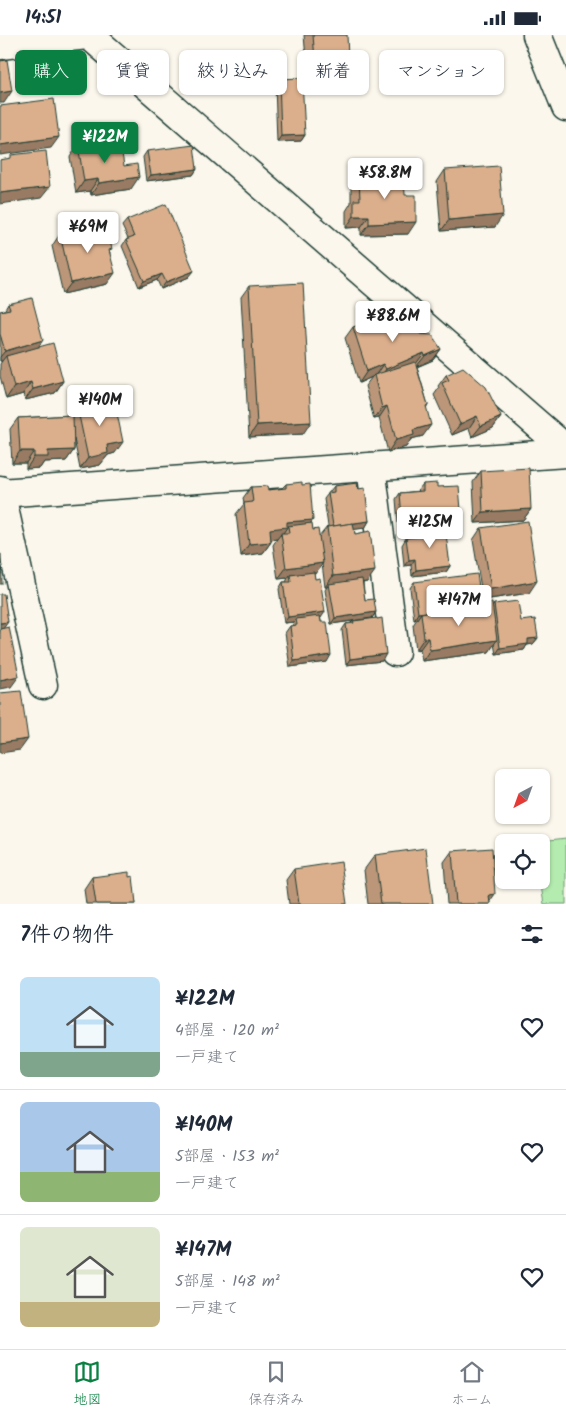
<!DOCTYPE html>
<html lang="ja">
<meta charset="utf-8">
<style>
:root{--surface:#fff;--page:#f6f6f7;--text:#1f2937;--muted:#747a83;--line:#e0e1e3;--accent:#0b8043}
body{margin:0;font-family:Kalam,"Klee One",sans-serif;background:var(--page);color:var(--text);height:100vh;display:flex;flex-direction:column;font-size:19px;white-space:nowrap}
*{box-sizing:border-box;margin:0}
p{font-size:16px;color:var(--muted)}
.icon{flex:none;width:28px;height:28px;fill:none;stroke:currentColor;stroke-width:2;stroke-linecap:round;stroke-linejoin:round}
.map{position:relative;height:869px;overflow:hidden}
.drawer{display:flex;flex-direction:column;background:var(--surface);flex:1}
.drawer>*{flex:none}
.hud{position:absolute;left:15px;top:15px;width:536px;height:45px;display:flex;gap:10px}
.needle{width:32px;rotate:221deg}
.buttons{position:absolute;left:495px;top:734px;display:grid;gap:10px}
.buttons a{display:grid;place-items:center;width:55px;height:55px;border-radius:8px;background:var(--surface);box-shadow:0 1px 4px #0004;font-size:25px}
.price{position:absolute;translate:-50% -42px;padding:0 11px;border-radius:5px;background:#fff;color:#222;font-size:16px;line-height:32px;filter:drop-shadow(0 1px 2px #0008)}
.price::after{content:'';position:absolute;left:50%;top:30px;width:15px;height:11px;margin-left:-8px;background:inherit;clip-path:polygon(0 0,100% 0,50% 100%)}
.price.current{background:var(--accent);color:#fff}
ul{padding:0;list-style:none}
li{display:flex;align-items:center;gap:15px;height:125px;padding:0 20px}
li+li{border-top:1px solid var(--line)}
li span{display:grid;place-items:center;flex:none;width:140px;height:100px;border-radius:8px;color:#555}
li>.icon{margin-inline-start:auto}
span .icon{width:60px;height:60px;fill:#fffc;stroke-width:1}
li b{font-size:21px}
h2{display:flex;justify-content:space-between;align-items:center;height:60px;padding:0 20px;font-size:21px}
.pill{padding:0 18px;border-radius:8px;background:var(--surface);box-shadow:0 1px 4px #0004;font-size:18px;line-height:45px}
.pill.current{background:var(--accent);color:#fff}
.status{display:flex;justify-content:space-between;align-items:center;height:35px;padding:0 25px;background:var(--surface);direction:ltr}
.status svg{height:14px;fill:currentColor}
.dock{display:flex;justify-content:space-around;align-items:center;height:70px;border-top:1px solid var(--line);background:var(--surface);font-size:14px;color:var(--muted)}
.dock a{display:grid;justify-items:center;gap:2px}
.dock .current{color:var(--accent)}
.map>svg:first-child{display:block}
.green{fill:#b4ecaf;stroke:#6a9472}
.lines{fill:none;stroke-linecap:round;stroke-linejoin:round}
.minor-casing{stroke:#1f3d34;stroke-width:31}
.minor{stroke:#fbf7ec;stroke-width:28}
.wall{fill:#bc9678;stroke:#1f3d34}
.shaded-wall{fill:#997a62;stroke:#1f3d34}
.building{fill:#dbaf8c;stroke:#1f3d34}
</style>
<div class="status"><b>14:51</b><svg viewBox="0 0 49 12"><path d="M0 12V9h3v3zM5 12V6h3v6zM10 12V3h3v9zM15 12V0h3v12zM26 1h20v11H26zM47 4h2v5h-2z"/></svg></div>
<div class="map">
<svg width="566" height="869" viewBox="0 0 566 869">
<rect width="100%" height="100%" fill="#fbf7ec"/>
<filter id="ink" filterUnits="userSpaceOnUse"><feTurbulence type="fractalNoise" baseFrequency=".02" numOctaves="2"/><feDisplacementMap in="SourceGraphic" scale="10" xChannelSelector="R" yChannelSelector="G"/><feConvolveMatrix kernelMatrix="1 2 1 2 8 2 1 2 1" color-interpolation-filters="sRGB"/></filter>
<g filter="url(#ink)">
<polygon class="green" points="566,803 566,869 544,869 540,845 541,845 541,808 533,807"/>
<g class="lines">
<defs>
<g id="minor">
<polyline points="89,0 566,414"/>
<polyline points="537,0 566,72"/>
<polyline points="0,10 87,0"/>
<polyline points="371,432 395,617"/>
<polyline points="0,455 43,650"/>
<polyline points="0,458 566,418"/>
</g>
</defs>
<use href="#minor" class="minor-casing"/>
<use href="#minor" class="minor"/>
</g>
<g class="wall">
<polygon points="304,0 347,0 340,34 307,36"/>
<polygon points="279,44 305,100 301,106 277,107 275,50"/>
<polygon points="78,110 104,115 124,131 131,154 91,160 90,156 76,158 70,122"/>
<polygon points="147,116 197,134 193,140 146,146 143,122"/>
<polygon points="445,135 495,192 441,196 437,147"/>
<polygon points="359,141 405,160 408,199 361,200 361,192 346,193 346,176 351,168 351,153"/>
<polygon points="127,185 189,242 161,254 157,245 139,252 122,211 126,205 128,204 122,191"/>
<polygon points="60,199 110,217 107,249 63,259 52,211"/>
<polygon points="249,251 303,399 249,402 241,262"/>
<polygon points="8,269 38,312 63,346 55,358 25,365 23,359 6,364 0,341 0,329 2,326 0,326 0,276 4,276"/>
<polygon points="411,287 420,299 441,314 433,325 417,332 428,370 426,373 423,401 411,404 406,412 388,417 379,383 374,384 365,351 372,342 359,348 345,303 353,292 379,294"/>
<polygon points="446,340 501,382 493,393 472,402 469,393 452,400 434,360 439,353 438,351"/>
<polygon points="77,371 115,418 108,420 100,430 80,434 74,404 74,415 66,426 44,427 40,433 26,434 26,428 12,428 10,394 18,383 71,380"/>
<polygon points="481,436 531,474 523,485 475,488 473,447"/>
<polygon points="286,449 302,450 313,495 319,502 327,492 328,491 324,464 334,451 358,454 369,486 365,493 354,494 355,499 367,547 363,548 365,565 376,577 372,583 382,626 346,630 342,595 346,589 351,588 353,586 331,589 325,555 327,552 325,552 322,529 314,539 327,627 290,632 285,598 290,591 292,591 294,587 284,588 279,554 283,547 286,547 288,543 278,544 273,510 277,504 271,505 271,507 263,518 241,521 236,479 244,469 243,463 251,452 268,455 282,453"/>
<polygon points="423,449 437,452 461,475 456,481 446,482 443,491 450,531 446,537 412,541 411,530 404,531 402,510 406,503 425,501 424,499 429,493 419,493 417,495 404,496 404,488 398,488 396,464 400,458 419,456 418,455"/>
<polygon points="481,493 529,558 483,565 473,505"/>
<polygon points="414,547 477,572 460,573 460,577 477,575 480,569 493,571 494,569 521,586 538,603 533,609 527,610 524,615 496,619 494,609 489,617 422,626 420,614 416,615 413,590 417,584 414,585 410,553"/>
<polygon points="452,816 490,867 490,869 447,869 444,827"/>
<polygon points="375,820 433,869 368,869 364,835"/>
<polygon points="294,834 347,869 289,869 286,845"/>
<polygon points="92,842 129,842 136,869 86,869 84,854"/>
</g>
<g class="shaded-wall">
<polygon points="348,22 340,34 307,36 315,25"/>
<polygon points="12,56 4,68 0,68 0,58"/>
<polygon points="305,100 301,106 277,107 281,101"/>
<polygon points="59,102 51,113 0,120 0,110"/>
<polygon points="197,134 193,140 146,146 151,140"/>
<polygon points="139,142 131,154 91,160 99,148"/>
<polygon points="98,144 90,156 76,158 84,146"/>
<polygon points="50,152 41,163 0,169 0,158"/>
<polygon points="503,180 495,192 441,196 449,185"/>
<polygon points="354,181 369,181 361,192 346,193"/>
<polygon points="416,187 408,199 361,200 369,189"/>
<polygon points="194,236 189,242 161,254 166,247"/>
<polygon points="115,238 107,249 63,259 71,248"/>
<polygon points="162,239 157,245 139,252 144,246"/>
<polygon points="43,305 35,317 6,321 2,326 0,326 0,322 5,316"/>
<polygon points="441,314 433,325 416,332 425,321"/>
<polygon points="424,318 415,330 378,346 386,334"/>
<polygon points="383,329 375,341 374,340 372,342 359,348 367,336"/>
<polygon points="63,346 55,358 25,365 33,354"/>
<polygon points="31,347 23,359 6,364 14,352"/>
<polygon points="387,371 379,383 374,384 382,373"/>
<polygon points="477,381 469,393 452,400 460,389"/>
<polygon points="501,382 493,393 472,402 481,391"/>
<polygon points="311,387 303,399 249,402 257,390"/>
<polygon points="431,390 423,401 411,404 406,412 388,417 396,405 413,395"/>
<polygon points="123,407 115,418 108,420 100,430 80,434 88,423 107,410"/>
<polygon points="74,415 66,426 44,427 40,433 26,434 34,422 48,416"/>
<polygon points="20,416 34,416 26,428 12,428"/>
<polygon points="531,474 523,485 475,488 483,477"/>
<polygon points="461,475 456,481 442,482 446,476"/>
<polygon points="408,481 404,488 398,488 402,482"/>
<polygon points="313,485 305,496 288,491 281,501 281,499 277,504 261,506 270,494 287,487"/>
<polygon points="369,486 365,493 329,498 333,491"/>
<polygon points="447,486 442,492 419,493 417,495 404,496 409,490 421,487"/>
<polygon points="271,507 263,518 241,521 249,509"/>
<polygon points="415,524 411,530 404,531 409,525"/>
<polygon points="323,528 315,539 290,540 288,543 278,544 286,533"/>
<polygon points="450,531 446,537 412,541 416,535"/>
<polygon points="375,536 367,547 330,552 329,549 327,552 325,552 333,541"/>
<polygon points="537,546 529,558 483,565 491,554"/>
<polygon points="481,565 477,572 421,578 417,584 414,585 418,578 458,568"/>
<polygon points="325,577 321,583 296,584 294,587 284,588 288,582"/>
<polygon points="376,577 372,583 331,589 335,583"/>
<polygon points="8,587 0,598 0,588"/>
<polygon points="424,603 428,603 420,614 416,615"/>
<polygon points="538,603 533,609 527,610 524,615 496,619 500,613 528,604"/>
<polygon points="497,605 489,617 422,626 430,615"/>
<polygon points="386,619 382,626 346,630 350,624"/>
<polygon points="331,620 327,627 290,632 294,626"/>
<polygon points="19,641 11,652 0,654 0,645"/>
<polygon points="28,704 20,715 0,718 0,708"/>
<polygon points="495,859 488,869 489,860"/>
</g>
<g class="building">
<polygon points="313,0 347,0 348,22 315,25"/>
<polygon points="7,25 12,56 0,58 0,26"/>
<polygon points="302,43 305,100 281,101 279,44"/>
<polygon points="54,64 59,102 0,110 0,71"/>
<polygon points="103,106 104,115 121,112 124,131 137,129 139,142 99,148 98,144 84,146 78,110"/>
<polygon points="194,110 197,134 151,140 147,116"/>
<polygon points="46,116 50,152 0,158 0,125 11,123 11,120"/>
<polygon points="499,131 503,180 449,185 445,135"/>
<polygon points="404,140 405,160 416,160 416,187 369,189 369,181 354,181 354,165 360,165 359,141"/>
<polygon points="166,169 194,236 166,247 162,239 144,246 126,205 134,202 127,185"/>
<polygon points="103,190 105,199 108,198 112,214 109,215 115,238 71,248 60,199"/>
<polygon points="303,248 311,387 257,390 249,251"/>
<polygon points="32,263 43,305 5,316 0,299 0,276 10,274 8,269"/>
<polygon points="410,282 411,287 415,285 420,299 432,300 441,314 425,321 424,318 386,334 383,329 367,336 353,292 375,284 379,294"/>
<polygon points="53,308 63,346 33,354 31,347 14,352 6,321"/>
<polygon points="415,327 428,370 426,371 431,390 413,395 414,400 396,405 387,371 382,373 374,340"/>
<polygon points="463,332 486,352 501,382 481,391 477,381 460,389 442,348 449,345 446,340"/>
<polygon points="114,364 123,407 107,410 108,418 88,423 77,371"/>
<polygon points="73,380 74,415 48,416 48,422 34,422 34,416 20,416 18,383"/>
<polygon points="529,433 531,474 483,477 481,436"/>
<polygon points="302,447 302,450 310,449 313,485 287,487 287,492 270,494 271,507 249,509 244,468 253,467 251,452 267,451 268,455 286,453 286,449"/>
<polygon points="357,448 358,454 365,453 369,486 333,491 328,458 334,457 334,451"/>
<polygon points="437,448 437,452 459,451 461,475 446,476 447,486 421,487 422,489 409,490 408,481 402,482 400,458 423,456 423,449"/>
<polygon points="528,486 537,546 491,554 481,493"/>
<polygon points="312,488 313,495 318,494 323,528 286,533 281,498 289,498 288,491"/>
<polygon points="353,488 355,499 370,496 375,536 333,541 327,492"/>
<polygon points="445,491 450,531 416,535 415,524 409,525 406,503 430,500 429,492"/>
<polygon points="0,519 1,519 2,549 0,549"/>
<polygon points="314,537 315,544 320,543 325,577 288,582 283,547 291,547 290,540"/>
<polygon points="477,539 481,565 458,568 458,573 418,578 414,547"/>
<polygon points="362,544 365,565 374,564 376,577 335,583 329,549"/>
<polygon points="0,559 4,559 8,587 0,588"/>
<polygon points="518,566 521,586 535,584 538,603 528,604 528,609 500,613 494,569"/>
<polygon points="492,568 497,605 430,615 428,603 424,603 421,578 459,572 460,577 481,574 480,569"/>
<polygon points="320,581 321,587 327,587 331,620 294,626 290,591 297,590 296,584"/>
<polygon points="377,583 377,584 382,583 386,619 350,624 346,589 354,588 353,586"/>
<polygon points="9,592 19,641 0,645 0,594"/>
<polygon points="21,656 28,704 0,708 0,658"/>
<polygon points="426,813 433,869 381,869 375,820"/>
<polygon points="492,813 495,859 489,860 490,869 456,869 452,816"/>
<polygon points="341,827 347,869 299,869 294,834"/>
<polygon points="129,837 129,842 133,841 136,869 96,869 92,842"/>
</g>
</g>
</svg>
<div class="buttons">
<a><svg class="needle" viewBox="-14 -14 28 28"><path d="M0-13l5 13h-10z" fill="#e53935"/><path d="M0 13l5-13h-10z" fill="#747a83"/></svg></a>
<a><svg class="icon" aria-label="locate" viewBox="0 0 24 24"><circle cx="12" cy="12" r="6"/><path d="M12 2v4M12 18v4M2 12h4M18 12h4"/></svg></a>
</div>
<b class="price current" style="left:105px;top:129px">¥122M</b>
<b class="price" style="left:385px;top:165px">¥58.8M</b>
<b class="price" style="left:88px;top:219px">¥69M</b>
<b class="price" style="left:393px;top:308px">¥88.6M</b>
<b class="price" style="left:100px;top:392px">¥140M</b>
<b class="price" style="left:430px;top:514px">¥125M</b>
<b class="price" style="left:459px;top:592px">¥147M</b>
<div class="hud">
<a class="pill current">購入</a>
<a class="pill">賃貸</a>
<a class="pill">絞り込み</a>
<a class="pill">新着</a>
<a class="pill">マンション</a>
</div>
</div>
<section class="drawer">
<h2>7件の物件<svg class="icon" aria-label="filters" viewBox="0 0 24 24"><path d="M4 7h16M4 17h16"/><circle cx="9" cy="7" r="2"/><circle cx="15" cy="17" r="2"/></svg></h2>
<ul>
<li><span style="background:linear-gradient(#bfe0f5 75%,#7fa58c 0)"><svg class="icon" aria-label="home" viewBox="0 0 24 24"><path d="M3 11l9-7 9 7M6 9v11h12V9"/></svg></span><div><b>¥122M</b><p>4部屋 · 120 m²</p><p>一戸建て</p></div><svg class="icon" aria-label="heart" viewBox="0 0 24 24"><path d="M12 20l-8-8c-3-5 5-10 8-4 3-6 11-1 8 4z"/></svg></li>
<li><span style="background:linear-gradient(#a9c7e8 70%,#8fb573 0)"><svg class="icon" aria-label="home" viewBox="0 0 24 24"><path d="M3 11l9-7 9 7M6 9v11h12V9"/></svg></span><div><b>¥140M</b><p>5部屋 · 153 m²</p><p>一戸建て</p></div><svg class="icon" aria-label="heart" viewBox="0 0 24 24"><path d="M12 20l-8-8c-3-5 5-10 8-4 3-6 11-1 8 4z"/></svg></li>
<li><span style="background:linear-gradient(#dfe7d0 75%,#c2b280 0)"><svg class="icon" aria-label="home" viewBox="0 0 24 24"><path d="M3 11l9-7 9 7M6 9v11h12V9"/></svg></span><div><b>¥147M</b><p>5部屋 · 148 m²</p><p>一戸建て</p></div><svg class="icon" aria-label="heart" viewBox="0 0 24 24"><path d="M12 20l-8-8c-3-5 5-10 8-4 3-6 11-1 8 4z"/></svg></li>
</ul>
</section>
<nav class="dock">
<a class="current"><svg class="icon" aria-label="map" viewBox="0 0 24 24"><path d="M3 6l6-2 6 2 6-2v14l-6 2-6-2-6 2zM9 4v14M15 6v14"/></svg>地図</a>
<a><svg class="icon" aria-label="saved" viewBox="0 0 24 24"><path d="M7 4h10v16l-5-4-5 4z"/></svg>保存済み</a>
<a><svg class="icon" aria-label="home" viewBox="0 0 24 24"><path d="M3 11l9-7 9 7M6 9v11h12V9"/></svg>ホーム</a>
</nav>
